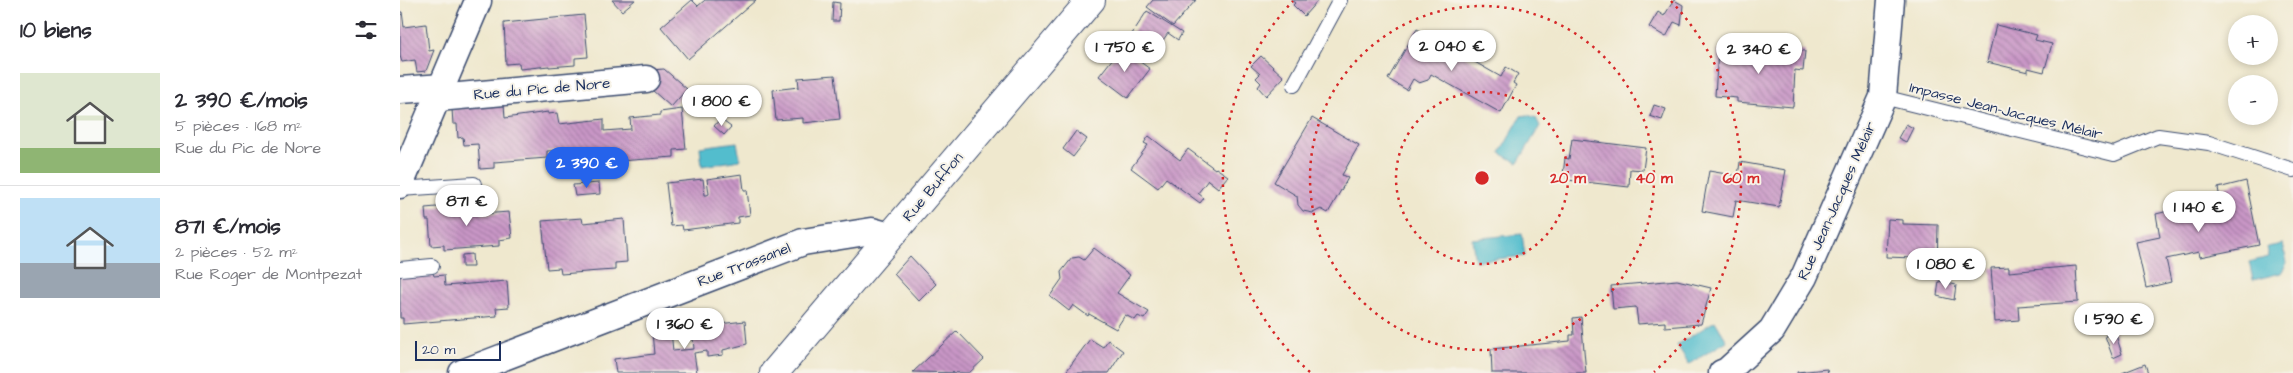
<!DOCTYPE html>
<html lang="fr">
<meta charset="utf-8">
<style>
:root{--surface:#fff;--page:#f2f2f3;--text:#2b2b33;--muted:#7c7c81;--line:#e1e1e2;--accent:#2563eb}
body{margin:0;font-family:"Architects Daughter",sans-serif;background:var(--page);color:var(--text);height:100vh;display:flex;flex-direction:column;font-size:19px;white-space:nowrap}
*{box-sizing:border-box;margin:0}
p{font-size:16px;color:var(--muted)}
.icon{flex:none;width:28px;height:28px;fill:none;stroke:currentColor;stroke-width:2;stroke-linecap:round;stroke-linejoin:round}
.map{position:relative;flex:1;overflow:hidden}
.details{display:flex;flex-direction:column;background:var(--surface);width:400px}
.details>*{flex:none}
.fabs{position:absolute;left:1828px;top:15px;display:grid;gap:10px}
.fabs a{display:grid;place-items:center;width:50px;height:50px;border-radius:50%;background:var(--surface);box-shadow:0 2px 8px #0003;font-size:25px}
.scale{position:absolute;left:15px;bottom:12px;width:86px;box-sizing:border-box;padding-left:5px;border:2px solid #1b2f5e;border-top:0;font-size:14px;line-height:18px;white-space:nowrap;color:#1b2f5e;-webkit-text-stroke:4px #f7f3e8;paint-order:stroke}
.price{position:absolute;translate:-50% -42px;padding:0 11px;border-radius:18px;background:#fff;color:#222;font-size:16px;line-height:32px;filter:drop-shadow(0 1px 2px #0008)}
.price::after{content:'';position:absolute;left:50%;top:30px;width:15px;height:11px;margin-left:-8px;background:inherit;clip-path:polygon(0 0,100% 0,50% 100%)}
.price.on{background:var(--accent);color:#fff}
ul{padding:0;list-style:none}
li{display:flex;align-items:center;gap:15px;height:125px;padding:0 20px}
li+li{border-top:1px solid var(--line)}
li span{display:grid;place-items:center;flex:none;width:140px;height:100px;border-radius:0px;color:#555}
li>.icon{margin-inline-start:auto}
span .icon{width:60px;height:60px;fill:#fffc;stroke-width:1}
li b{font-size:21px}
h2{display:flex;justify-content:space-between;align-items:center;height:60px;padding:0 20px;font-size:21px}
main{display:flex;flex:1;min-height:0}
.map>svg:first-child{display:block}
.water{fill:#52bdcd;stroke:#367696}
.building{fill:url(#building-back-hatch)}
.lines{fill:none;stroke-linecap:round;stroke-linejoin:round}
.service-casing{stroke:#3b4b6f;stroke-width:16}
.minor-casing{stroke:#3b4b6f;stroke-width:29}
.tertiary-casing{stroke:#3b4b6f;stroke-width:30}
.service{stroke:#fff;stroke-width:14}
.minor{stroke:#fff;stroke-width:26}
.tertiary{stroke:#fff;stroke-width:28}
.ring{fill:none;stroke:#d62828;stroke-width:2.5;stroke-dasharray:2.5 5}
.labels{text-anchor:middle;dominant-baseline:central;stroke-width:4;stroke-linejoin:round;paint-order:stroke}
.street-label{font-size:15px;fill:#1b2f5e;stroke:#f7f3e8}
.centre{fill:#d62828;stroke:#f7f3e8;stroke-width:2.5}
.ring-label{font-size:15px;text-anchor:middle;font-weight:bold;fill:#d62828;stroke:#f7f3e8;stroke-width:4;stroke-linejoin:round;paint-order:stroke}
</style>
<main>
<section class="details">
<h2>10 biens<svg class="icon" aria-label="filters" viewBox="0 0 24 24"><path d="M4 7h16M4 17h16"/><circle cx="9" cy="7" r="2"/><circle cx="15" cy="17" r="2"/></svg></h2>
<ul>
<li><span style="background:linear-gradient(#dfe7d0 75%,#8fb573 0)"><svg class="icon" aria-label="home" viewBox="0 0 24 24"><path d="M3 11l9-7 9 7M6 9v11h12V9"/></svg></span><div><b>2 390 €/mois</b><p>5 pièces · 168 m²</p><p>Rue du Pic de Nore</p></div></li>
<li><span style="background:linear-gradient(#bfe0f5 65%,#9aa5b1 0)"><svg class="icon" aria-label="home" viewBox="0 0 24 24"><path d="M3 11l9-7 9 7M6 9v11h12V9"/></svg></span><div><b>871 €/mois</b><p>2 pièces · 52 m²</p><p>Rue Roger de Montpezat</p></div></li>
</ul>
</section>
<div class="map">
<svg width="1893" height="373" viewBox="0 0 1893 373">
<defs>
<pattern id="building-back-hatch" width="6" height="6" patternUnits="userSpaceOnUse" patternTransform="scale(1.25)"><rect width="6" height="6" fill="#c996c6"/><path d="M-1 5l2 2M0 0l6 6M5-1l2 2" fill="none" stroke="#a27ba4"/></pattern>
</defs>
<rect width="100%" height="100%" fill="#f7f3e8"/>
<filter id="ink" filterUnits="userSpaceOnUse"><feTurbulence type="fractalNoise" baseFrequency=".02" numOctaves="2"/><feDisplacementMap in="SourceGraphic" scale="10" xChannelSelector="R" yChannelSelector="G"/><feConvolveMatrix kernelMatrix="1 2 1 2 8 2 1 2 1" color-interpolation-filters="sRGB"/></filter>
<filter id="wash" filterUnits="userSpaceOnUse"><feTurbulence type="fractalNoise" baseFrequency=".0096" numOctaves="4" result="noise"/><feDisplacementMap in="SourceGraphic" scale="20" xChannelSelector="R" yChannelSelector="G"/><feGaussianBlur stdDeviation="1.12" result="paint"/><feColorMatrix in="noise" values="0 0 0 0 0 0 0 0 0 0 0 0 0 0 0 0 0 1.4 0 .05"/><feComposite in="paint" operator="in"/></filter>
<g filter="url(#wash)">
<rect width="100%" height="100%" fill="#efe8ce"/>
<g class="water">
<polygon points="1128,115 1136,118 1140,126 1118,163 1100,153 1121,116"/>
<polygon points="337,142 340,160 302,166 300,147"/>
<polygon points="1122,234 1125,256 1075,261 1072,239"/>
<polygon points="1883,244 1887,263 1881,273 1853,280 1849,262 1869,257 1867,247"/>
<polygon points="1315,321 1327,341 1289,364 1277,345"/>
</g>
<g id="blocks">
<g class="building">
<polygon points="212,0 235,0 222,11"/>
<polygon points="292,0 298,6 305,0 356,0 288,59 261,27"/>
<polygon points="753,0 796,0 773,26 747,7"/>
<polygon points="891,0 918,0 904,16 893,5 895,3"/>
<polygon points="1274,0 1283,5 1281,25 1274,22 1266,37 1249,27 1258,12 1264,16"/>
<polygon points="433,2 440,3 439,21 432,21"/>
<polygon points="747,11 782,33 778,40 768,33 754,53 730,37"/>
<polygon points="0,12 2,12 4,27 26,24 29,51 34,50 26,71 17,72 15,60 2,62 0,56"/>
<polygon points="184,15 188,57 175,58 175,65 149,67 149,66 120,69 119,63 106,64 104,23"/>
<polygon points="1596,25 1637,35 1635,40 1652,44 1644,72 1628,68 1628,72 1587,62"/>
<polygon points="1017,29 1101,77 1106,67 1118,74 1113,83 1116,85 1101,113 1031,74 1028,80 1019,83 1013,79 1007,90 988,79"/>
<polygon points="1341,46 1405,51 1403,71 1395,70 1393,107 1337,102 1337,98 1315,96 1318,50 1341,51"/>
<polygon points="721,48 750,69 728,98 699,76"/>
<polygon points="861,56 884,77 866,96 858,87 861,83 856,78 860,74 851,66"/>
<polygon points="264,69 287,89 271,107 252,90 251,70"/>
<polygon points="435,75 440,119 403,123 403,118 376,120 373,90 399,87 398,78"/>
<polygon points="104,104 105,118 148,112 148,114 157,113 159,124 204,119 204,131 231,129 230,118 260,115 260,112 282,109 286,149 274,150 274,157 219,161 218,155 206,156 205,152 183,154 182,149 147,151 147,158 94,162 94,168 80,169 78,144 64,145 63,137 58,138 57,124 53,124 52,109"/>
<polygon points="1254,105 1266,109 1262,120 1250,116"/>
<polygon points="912,118 959,145 942,175 948,178 928,213 921,209 913,213 903,211 898,205 897,196 874,182"/>
<polygon points="320,119 331,127 324,135 314,126"/>
<polygon points="1506,124 1513,128 1506,142 1498,138"/>
<polygon points="676,131 687,139 673,157 663,149"/>
<polygon points="749,136 780,160 788,149 815,169 816,168 828,176 818,188 808,180 798,193 804,198 800,203 766,178 758,188 731,168 748,145 744,143"/>
<polygon points="1172,139 1246,148 1243,170 1230,169 1229,187 1167,180 1167,175 1163,175 1165,158 1169,159"/>
<polygon points="1340,162 1386,170 1379,207 1336,200 1333,217 1302,211 1309,171 1338,176"/>
<polygon points="342,174 344,190 347,190 350,215 338,217 338,223 283,230 282,225 271,226 266,183 303,179 305,195 307,195 309,194 307,179"/>
<polygon points="1846,181 1859,245 1800,257 1799,252 1766,259 1771,282 1746,288 1736,242 1760,237 1756,214 1789,206 1791,215 1822,209 1818,188"/>
<polygon points="199,183 200,194 175,196 173,185"/>
<polygon points="82,203 82,214 109,212 112,238 99,240 99,246 44,250 44,245 31,246 29,220 26,220 25,208"/>
<polygon points="182,218 183,223 224,219 227,262 215,263 215,270 199,271 161,274 160,268 147,269 142,221"/>
<polygon points="1488,219 1503,220 1503,224 1538,225 1537,270 1514,270 1514,258 1486,257"/>
<polygon points="694,248 730,275 717,293 749,312 744,319 738,316 735,320 725,315 716,329 689,314 688,316 673,305 669,311 650,296 662,279 661,272 672,258 679,257 684,260"/>
<polygon points="72,254 73,267 62,267 62,255"/>
<polygon points="510,256 536,284 519,301 494,274"/>
<polygon points="1676,266 1678,302 1618,306 1619,320 1595,322 1591,268 1609,267 1609,272"/>
<polygon points="33,272 34,276 44,275 45,286 107,281 109,307 96,308 97,316 3,324 3,318 0,318 0,275"/>
<polygon points="1277,280 1311,288 1301,324 1265,327 1265,322 1238,324 1236,307 1213,309 1211,286"/>
<polygon points="1539,281 1556,285 1554,300 1537,296"/>
<polygon points="1181,317 1186,373 1092,373 1091,349 1170,341 1170,335 1174,335 1173,318"/>
<polygon points="345,321 347,344 323,350 323,355 307,357 307,351 294,353 297,373 216,373 214,359 254,354 252,332 271,331 273,351 294,349 292,327"/>
<polygon points="557,331 584,359 569,373 513,372"/>
<polygon points="1715,332 1722,354 1713,358 1705,336"/>
<polygon points="690,339 703,347 708,340 723,351 709,373 665,373"/>
<polygon points="1745,364 1748,373 1722,373"/>
<polygon points="1427,369 1428,373 1397,373 1397,372"/>
</g>
</g>
</g>
<g filter="url(#ink)">
<use href="#blocks" fill-opacity="0" stroke="#3b4b6f" stroke-width="1"/>
<g class="lines">
<defs>
<g id="service">
<polyline points="894,85 940,0"/>
<polyline points="1483,97 1714,154 1758,136 1809,143 1893,170"/>
<polyline points="0,189 74,184"/>
<polyline points="0,269 32,266"/>
</g>
<g id="minor">
<polyline points="0,90 43,87"/>
<polyline points="38,98 246,79"/>
<polyline points="0,185 78,1"/>
<polyline points="62,373 403,242 472,231 490,236"/>
<polyline points="1322,373 1327,371 1372,330 1404,277 1483,97 1491,0"/>
</g>
<polyline id="tertiary" points="374,373 691,0"/>
</defs>
<use href="#service" class="service-casing"/>
<use href="#minor" class="minor-casing"/>
<use href="#tertiary" class="tertiary-casing"/>
<use href="#service" class="service"/>
<use href="#minor" class="minor"/>
<use href="#tertiary" class="tertiary"/>
</g>
</g>
<g class="ring">
<circle cx="1082" cy="178" r="86"/>
<circle cx="1082" cy="178" r="172"/>
<path d="M910 372A259 259 0 0 1 893 1M1271 1A259 259 0 0 1 1254 372"/>
</g>
<g class="labels">
<g class="street-label">
<text transform="translate(142 89) rotate(-5)">Rue du Pic de Nore</text>
<text transform="translate(1606 111) rotate(14)">Impasse Jean-Jacques Mélair</text>
<text transform="translate(533 187) rotate(-50)">Rue Buffon</text>
<text transform="translate(1437 201) rotate(-66)">Rue Jean-Jacques Mélair</text>
<text transform="translate(344 265) rotate(-21)">Rue Trassanel</text>
</g>
</g>
<circle cx="1082" cy="178" r="8" class="centre"/>
<g class="ring-label">
<text x="1168" y="183">20 m</text>
<text x="1254" y="183">40 m</text>
<text x="1341" y="183">60 m</text>
</g>
</svg>
<div class="fabs">
<a>+</a>
<a>−</a>
</div>
<div class="scale">20 m</div>
<b class="price" style="left:1052px;top:72px">2 040 €</b>
<b class="price" style="left:725px;top:73px">1 750 €</b>
<b class="price" style="left:1359px;top:75px">2 340 €</b>
<b class="price" style="left:322px;top:127px">1 800 €</b>
<b class="price on" style="left:187px;top:189px">2 390 €</b>
<b class="price" style="left:67px;top:227px">871 €</b>
<b class="price" style="left:1799px;top:233px">1 140 €</b>
<b class="price" style="left:1546px;top:290px">1 080 €</b>
<b class="price" style="left:1714px;top:345px">1 590 €</b>
<b class="price" style="left:285px;top:350px">1 360 €</b>
</div>
</main>
